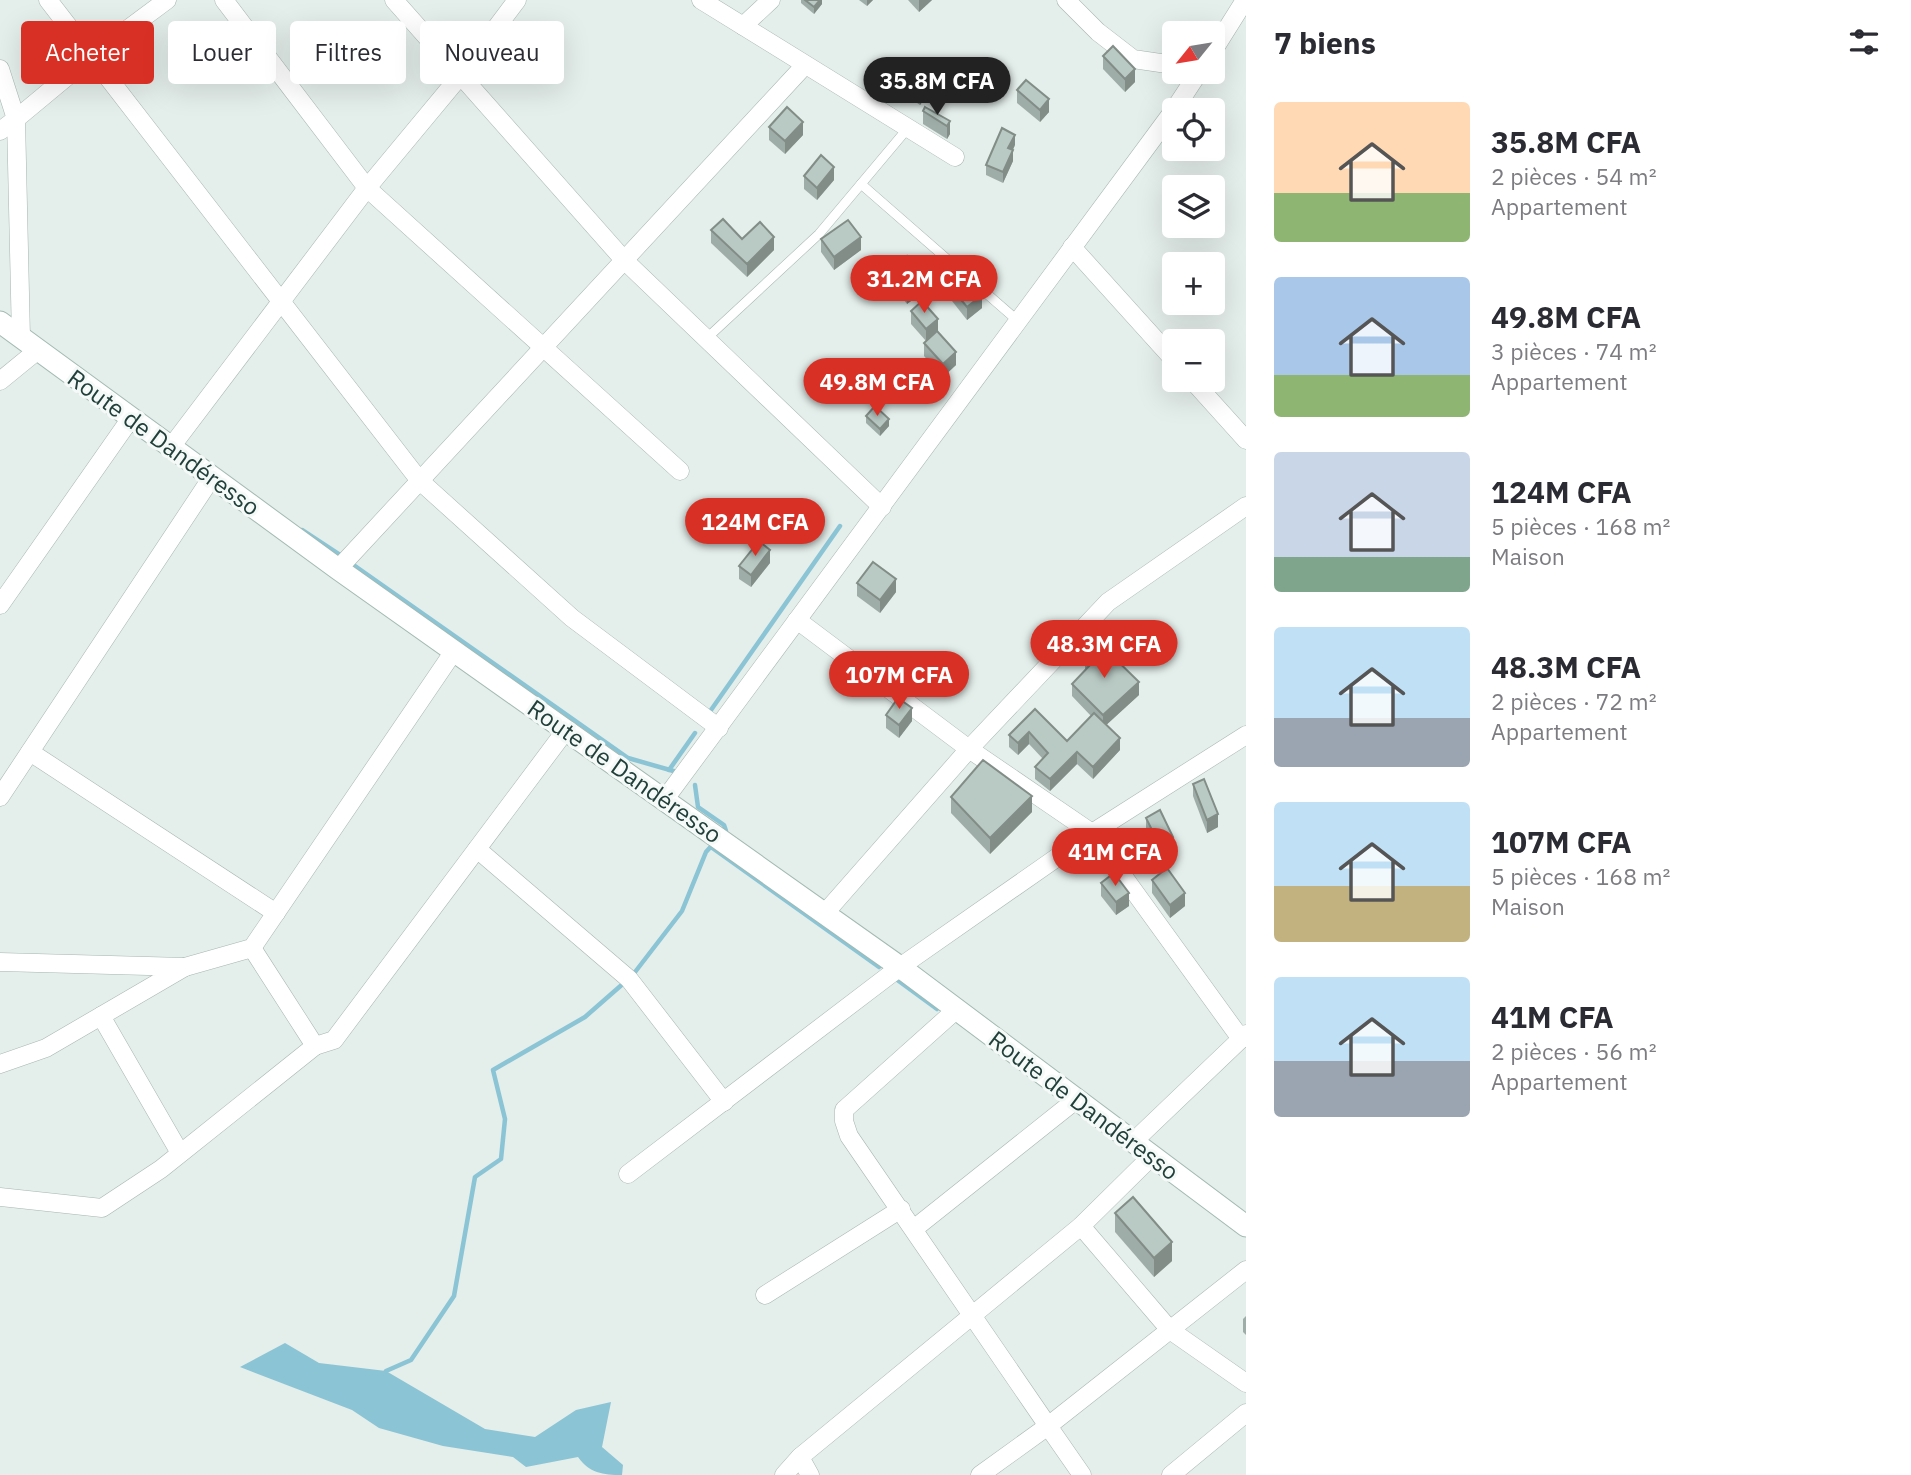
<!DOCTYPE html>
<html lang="fr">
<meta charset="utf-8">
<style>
:root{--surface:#fff;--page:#f7f7f7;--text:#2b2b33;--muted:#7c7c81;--accent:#d93025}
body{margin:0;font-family:"IBM Plex Sans",sans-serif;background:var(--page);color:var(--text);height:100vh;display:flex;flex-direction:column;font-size:26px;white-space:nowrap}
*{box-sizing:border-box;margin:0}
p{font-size:23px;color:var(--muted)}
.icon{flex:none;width:38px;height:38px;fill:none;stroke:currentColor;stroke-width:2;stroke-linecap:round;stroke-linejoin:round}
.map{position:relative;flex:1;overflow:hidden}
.sheet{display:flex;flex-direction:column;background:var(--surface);width:665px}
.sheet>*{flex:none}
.top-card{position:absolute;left:21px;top:21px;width:665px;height:63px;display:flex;gap:14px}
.needle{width:46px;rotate:240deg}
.buttons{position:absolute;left:1162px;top:21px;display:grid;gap:14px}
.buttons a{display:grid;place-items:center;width:63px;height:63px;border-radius:7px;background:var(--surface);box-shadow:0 7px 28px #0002;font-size:35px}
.price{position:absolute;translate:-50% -60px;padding:0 16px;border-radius:24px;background:var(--accent);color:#fff;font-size:23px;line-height:46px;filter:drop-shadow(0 2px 4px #0008)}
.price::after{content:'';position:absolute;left:50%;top:42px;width:21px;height:16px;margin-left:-10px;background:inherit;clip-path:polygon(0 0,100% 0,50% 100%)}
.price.active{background:#222;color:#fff}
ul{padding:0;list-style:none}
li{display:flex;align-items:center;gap:21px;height:175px;padding:0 28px}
li span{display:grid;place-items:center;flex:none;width:196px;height:140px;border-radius:7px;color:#555}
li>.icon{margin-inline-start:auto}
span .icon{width:84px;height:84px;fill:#fffc;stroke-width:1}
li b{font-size:30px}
h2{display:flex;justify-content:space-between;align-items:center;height:84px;padding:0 28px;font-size:30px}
.chip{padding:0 24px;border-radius:7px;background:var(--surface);box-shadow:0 7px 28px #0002;font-size:24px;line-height:63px}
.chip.active{background:var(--accent);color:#fff}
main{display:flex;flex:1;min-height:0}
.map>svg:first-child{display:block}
.water{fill:#8ac4d5}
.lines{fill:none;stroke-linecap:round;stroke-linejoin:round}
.stream{stroke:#8ac4d5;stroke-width:4.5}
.lane-casing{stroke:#a6b6b2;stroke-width:10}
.street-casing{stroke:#a6b6b2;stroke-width:19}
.secondary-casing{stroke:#a2bab3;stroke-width:23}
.lane{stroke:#fff;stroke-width:9}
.street{stroke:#fff;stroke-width:18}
.secondary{stroke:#fff;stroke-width:21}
.wall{fill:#9fada8}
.shaded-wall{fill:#828d88}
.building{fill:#b9c9c3;stroke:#828d88;stroke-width:2}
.labels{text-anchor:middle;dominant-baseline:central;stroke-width:6;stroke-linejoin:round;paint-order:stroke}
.street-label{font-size:24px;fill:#22403a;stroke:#f5faf8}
</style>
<main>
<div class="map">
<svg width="1246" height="1475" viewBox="0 0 1246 1475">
<rect width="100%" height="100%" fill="#e4eeea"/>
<path class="water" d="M285,1343l34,20 67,8 99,58 50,8 41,-27 35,-8 -9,45 21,18 -1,10c-19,0 -33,-2 -44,-18l-52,10 -13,-10 -70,-11 -64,-18 -27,-18 -112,-43z"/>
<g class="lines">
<g class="stream">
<polyline points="302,530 340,555"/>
<polyline points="355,566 628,758 677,772"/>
<polyline points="711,710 840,526"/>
<polyline points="669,770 695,733"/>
<polyline points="695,785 698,807 724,825 726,831"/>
<polyline points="711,847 879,967"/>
<polyline points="632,976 682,911 706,852 715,842"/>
<polyline points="896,979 937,1009"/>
<polyline points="386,1371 411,1360 454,1296 475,1177 501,1159 505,1119 493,1070 585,1017 625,982"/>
</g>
<defs>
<g id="lane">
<polyline points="861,184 1018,321"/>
<polyline points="707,338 819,234 908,128"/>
</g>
<g id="street">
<polyline points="48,0 420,481 572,618 719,728"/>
<polyline points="224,0 367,188 680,471"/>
<polyline points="394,0 624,260 882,507"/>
<polyline points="701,0 955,157"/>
<polyline points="1066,0 1098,32 1133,59 1174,65"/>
<polyline points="743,26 771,0"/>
<polyline points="1213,51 1245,0"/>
<polyline points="0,69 16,119 0,131"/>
<polyline points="1174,110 1199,72"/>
<polyline points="1072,247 1174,360"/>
<polyline points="21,338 16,119 93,55 167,0"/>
<polyline points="1192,380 1246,440"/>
<polyline points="0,381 38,350"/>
<polyline points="171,447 367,188 460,76 517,0"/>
<polyline points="338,569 805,65"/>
<polyline points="0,605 131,418"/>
<polyline points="797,620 969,749 1092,833 1241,1039"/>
<polyline points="30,752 276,913"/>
<polyline points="0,797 212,477"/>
<polyline points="665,799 1174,110"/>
<polyline points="477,849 629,979 724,1102"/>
<polyline points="825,913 969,749 1108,602 1246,506"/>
<polyline points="252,948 315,1046 334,1040 566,730"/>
<polyline points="0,962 185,967 46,1048 0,1064"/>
<polyline points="185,967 252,948 454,651"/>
<polyline points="957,1009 844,1110 844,1121 849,1136 1048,1426 1246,1270"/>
<polyline points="101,1016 180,1153"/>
<polyline points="1133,1142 1246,1034"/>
<polyline points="1152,1156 1081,1226 1170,1330 1246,1383"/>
<polyline points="628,1174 900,967 1092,833 1246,735"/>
<polyline points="0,1197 102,1208 161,1169 315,1046"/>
<polyline points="915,1228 1077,1099"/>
<polyline points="765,1295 901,1209"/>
<polyline points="784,1475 800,1457"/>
<polyline points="810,1475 800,1457 1081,1226"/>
<polyline points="980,1475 1048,1426 1082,1475"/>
<polyline points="1171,1475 1246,1413"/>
</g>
<polyline id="secondary" points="0,322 338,569 900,967 1246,1226"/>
</defs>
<use href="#lane" class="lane-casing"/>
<use href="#street" class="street-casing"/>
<use href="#secondary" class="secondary-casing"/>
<use href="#lane" class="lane"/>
<use href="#street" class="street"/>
<use href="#secondary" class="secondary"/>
</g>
<g class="wall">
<polygon points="801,0 822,0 822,4 814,14 801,3"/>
<polygon points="859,0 873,0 867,6"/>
<polygon points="908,0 932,0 919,12"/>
<polygon points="1103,56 1135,82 1125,92 1103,69"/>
<polygon points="1017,90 1049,112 1040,122 1017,103"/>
<polygon points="930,91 920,105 910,98 910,92"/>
<polygon points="923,111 950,121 950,134 947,139 923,124"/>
<polygon points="769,127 803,135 785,154 769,140"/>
<polygon points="1015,145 1013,150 1013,161 1003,183 986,175 986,165"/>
<polygon points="804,176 834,180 817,200 804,189"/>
<polygon points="711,230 742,239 774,250 747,277 711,243"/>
<polygon points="821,239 861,250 834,270 821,252"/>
<polygon points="890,268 923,292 907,304 890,280"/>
<polygon points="952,289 982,308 967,320 952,301"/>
<polygon points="911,311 938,332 956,365 943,377 924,356 924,343 926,341 911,324"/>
<polygon points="866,416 889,426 880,436 866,423"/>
<polygon points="770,563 751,587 739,579 739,566"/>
<polygon points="857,583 896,592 880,613 857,596"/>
<polygon points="1085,657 1139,695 1106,725 1120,750 1093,779 1077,764 1050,791 1035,779 1035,767 1043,759 1029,744 1018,755 1009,747 1009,735 1035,709 1067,741 1091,716 1072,696 1072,684 1085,670"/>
<polygon points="886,715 912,721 899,738 886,728"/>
<polygon points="1193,784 1218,827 1207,833 1193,796"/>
<polygon points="951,797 1032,812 990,854 951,813"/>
<polygon points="1146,818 1173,850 1159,857 1146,831"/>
<polygon points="1152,880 1185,906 1170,918 1152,893"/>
<polygon points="1101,883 1129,906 1116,915 1101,896"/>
<polygon points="1115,1213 1172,1261 1154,1277 1115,1232"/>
<polygon points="1246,1316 1246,1335 1243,1332 1243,1319"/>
</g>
<g class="shaded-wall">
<polygon points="820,0 822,0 822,4 814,14 814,7"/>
<polygon points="867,0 873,0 867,6"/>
<polygon points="919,0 932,0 919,12"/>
<polygon points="1135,69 1135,82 1125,92 1125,79"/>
<polygon points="930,85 930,91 920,105 920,99"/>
<polygon points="1049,99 1049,112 1040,122 1040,110"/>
<polygon points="950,121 950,134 947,139 947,126"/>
<polygon points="803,122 803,135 785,154 785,141"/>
<polygon points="1015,135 1015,145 1008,159 1008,148"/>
<polygon points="1013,150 1013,161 1003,183 1003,172"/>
<polygon points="834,167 834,180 817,200 817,188"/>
<polygon points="774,237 774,250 747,277 747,264"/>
<polygon points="861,237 861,250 834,270 834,257"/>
<polygon points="923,280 923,292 907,304 907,291"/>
<polygon points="982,295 982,308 967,320 967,307"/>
<polygon points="938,319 938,332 926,342 926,329"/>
<polygon points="956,352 956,365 943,377 943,364"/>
<polygon points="889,419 889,426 880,436 880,429"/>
<polygon points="770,550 770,563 751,587 751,575"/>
<polygon points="896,579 896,592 880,613 880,600"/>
<polygon points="1139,682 1139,695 1103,728 1103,715"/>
<polygon points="912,708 912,721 899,738 899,725"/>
<polygon points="1029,732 1029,744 1018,755 1018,743"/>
<polygon points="1120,738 1120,750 1093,779 1093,767"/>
<polygon points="1077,752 1077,764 1050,791 1050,779"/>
<polygon points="1032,796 1032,812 990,854 990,838"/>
<polygon points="1218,814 1218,827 1207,833 1207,820"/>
<polygon points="1173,837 1173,850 1159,857 1159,844"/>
<polygon points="1129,893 1129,906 1116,915 1116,902"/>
<polygon points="1185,893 1185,906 1170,918 1170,905"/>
<polygon points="1172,1242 1172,1261 1154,1277 1154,1258"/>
</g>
<g class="building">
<polygon points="805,0 820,0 814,7"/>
<polygon points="1113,46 1135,69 1125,79 1103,56"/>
<polygon points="919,78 930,85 920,99 910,92"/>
<polygon points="1026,80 1049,99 1040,110 1017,90"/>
<polygon points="787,107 803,122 785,141 769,127"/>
<polygon points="925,107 950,121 947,126 923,111"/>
<polygon points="1002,128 1015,135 1008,148 1013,150 1003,172 986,165"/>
<polygon points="821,155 834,167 817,188 804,176"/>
<polygon points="723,219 742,239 760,222 774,237 747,264 711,230"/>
<polygon points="848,220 861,237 834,257 821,239"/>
<polygon points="907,256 923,280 907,291 890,268"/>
<polygon points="968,277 982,295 967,307 952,289"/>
<polygon points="922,301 938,319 926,329 911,311"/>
<polygon points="937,331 956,352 943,364 924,343"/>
<polygon points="875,406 889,419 880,429 866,416"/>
<polygon points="759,541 770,550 751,575 739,566"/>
<polygon points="873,562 896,579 880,600 857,583"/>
<polygon points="1099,643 1139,682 1103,715 1072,684 1092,663 1085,657"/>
<polygon points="898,698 912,708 899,725 886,715"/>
<polygon points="1035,709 1067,741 1094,713 1120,738 1093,767 1077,752 1050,779 1035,767 1048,753 1029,732 1018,743 1009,735"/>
<polygon points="983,760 1032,796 990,838 951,797"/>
<polygon points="1204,779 1218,814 1207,820 1193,784"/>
<polygon points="1160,810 1173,837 1159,844 1146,818"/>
<polygon points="1167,868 1185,893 1170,905 1152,880"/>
<polygon points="1114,873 1129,893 1116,902 1101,883"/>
<polygon points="1133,1197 1172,1242 1154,1258 1115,1213"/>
</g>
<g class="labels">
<g class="street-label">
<text transform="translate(164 442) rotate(36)">Route de Dandéresso</text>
<text transform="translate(625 771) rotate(35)">Route de Dandéresso</text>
<text transform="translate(1084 1105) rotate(37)">Route de Dandéresso</text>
</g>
</g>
</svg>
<div class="buttons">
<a><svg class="needle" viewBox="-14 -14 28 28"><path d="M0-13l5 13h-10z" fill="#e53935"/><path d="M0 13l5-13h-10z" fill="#7c7c81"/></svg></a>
<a><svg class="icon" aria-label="locate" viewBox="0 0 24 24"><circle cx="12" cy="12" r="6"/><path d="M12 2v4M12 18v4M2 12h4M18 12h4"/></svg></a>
<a><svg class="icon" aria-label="layers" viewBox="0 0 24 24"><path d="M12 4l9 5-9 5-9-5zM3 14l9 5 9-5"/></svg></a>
<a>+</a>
<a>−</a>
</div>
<b class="price active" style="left:937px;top:117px">35.8M CFA</b>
<b class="price" style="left:924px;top:315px">31.2M CFA</b>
<b class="price" style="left:877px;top:418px">49.8M CFA</b>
<b class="price" style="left:755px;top:558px">124M CFA</b>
<b class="price" style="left:1104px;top:680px">48.3M CFA</b>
<b class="price" style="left:899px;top:711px">107M CFA</b>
<b class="price" style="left:1115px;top:888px">41M CFA</b>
<div class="top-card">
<a class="chip active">Acheter</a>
<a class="chip">Louer</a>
<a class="chip">Filtres</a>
<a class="chip">Nouveau</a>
</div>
</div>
<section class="sheet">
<h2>7 biens<svg class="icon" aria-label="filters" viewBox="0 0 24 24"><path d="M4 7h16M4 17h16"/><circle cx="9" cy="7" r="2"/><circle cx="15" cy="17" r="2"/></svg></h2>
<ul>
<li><span style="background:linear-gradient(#ffd9b3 65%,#8fb573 0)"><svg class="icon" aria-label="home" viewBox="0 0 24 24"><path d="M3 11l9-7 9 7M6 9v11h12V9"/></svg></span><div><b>35.8M CFA</b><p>2 pièces · 54 m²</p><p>Appartement</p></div></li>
<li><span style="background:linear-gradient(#a9c7e8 70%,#8fb573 0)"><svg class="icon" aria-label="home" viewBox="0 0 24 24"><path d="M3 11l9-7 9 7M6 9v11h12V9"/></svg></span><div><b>49.8M CFA</b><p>3 pièces · 74 m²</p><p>Appartement</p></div></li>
<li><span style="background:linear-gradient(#c9d6e8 75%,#7fa58c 0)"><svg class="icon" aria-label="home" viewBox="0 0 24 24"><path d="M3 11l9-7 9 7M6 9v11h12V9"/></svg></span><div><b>124M CFA</b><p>5 pièces · 168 m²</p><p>Maison</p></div></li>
<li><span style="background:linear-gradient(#bfe0f5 65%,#9aa5b1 0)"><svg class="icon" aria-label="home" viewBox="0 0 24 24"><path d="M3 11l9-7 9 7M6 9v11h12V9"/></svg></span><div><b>48.3M CFA</b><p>2 pièces · 72 m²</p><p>Appartement</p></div></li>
<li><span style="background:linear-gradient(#bfe0f5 60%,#c2b280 0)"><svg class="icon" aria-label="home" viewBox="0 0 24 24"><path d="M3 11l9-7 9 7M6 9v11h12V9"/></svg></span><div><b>107M CFA</b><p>5 pièces · 168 m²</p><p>Maison</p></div></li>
<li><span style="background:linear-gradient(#bfe0f5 60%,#9aa5b1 0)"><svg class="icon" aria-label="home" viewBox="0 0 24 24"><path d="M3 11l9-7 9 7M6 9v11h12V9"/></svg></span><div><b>41M CFA</b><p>2 pièces · 56 m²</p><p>Appartement</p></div></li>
</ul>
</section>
</main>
